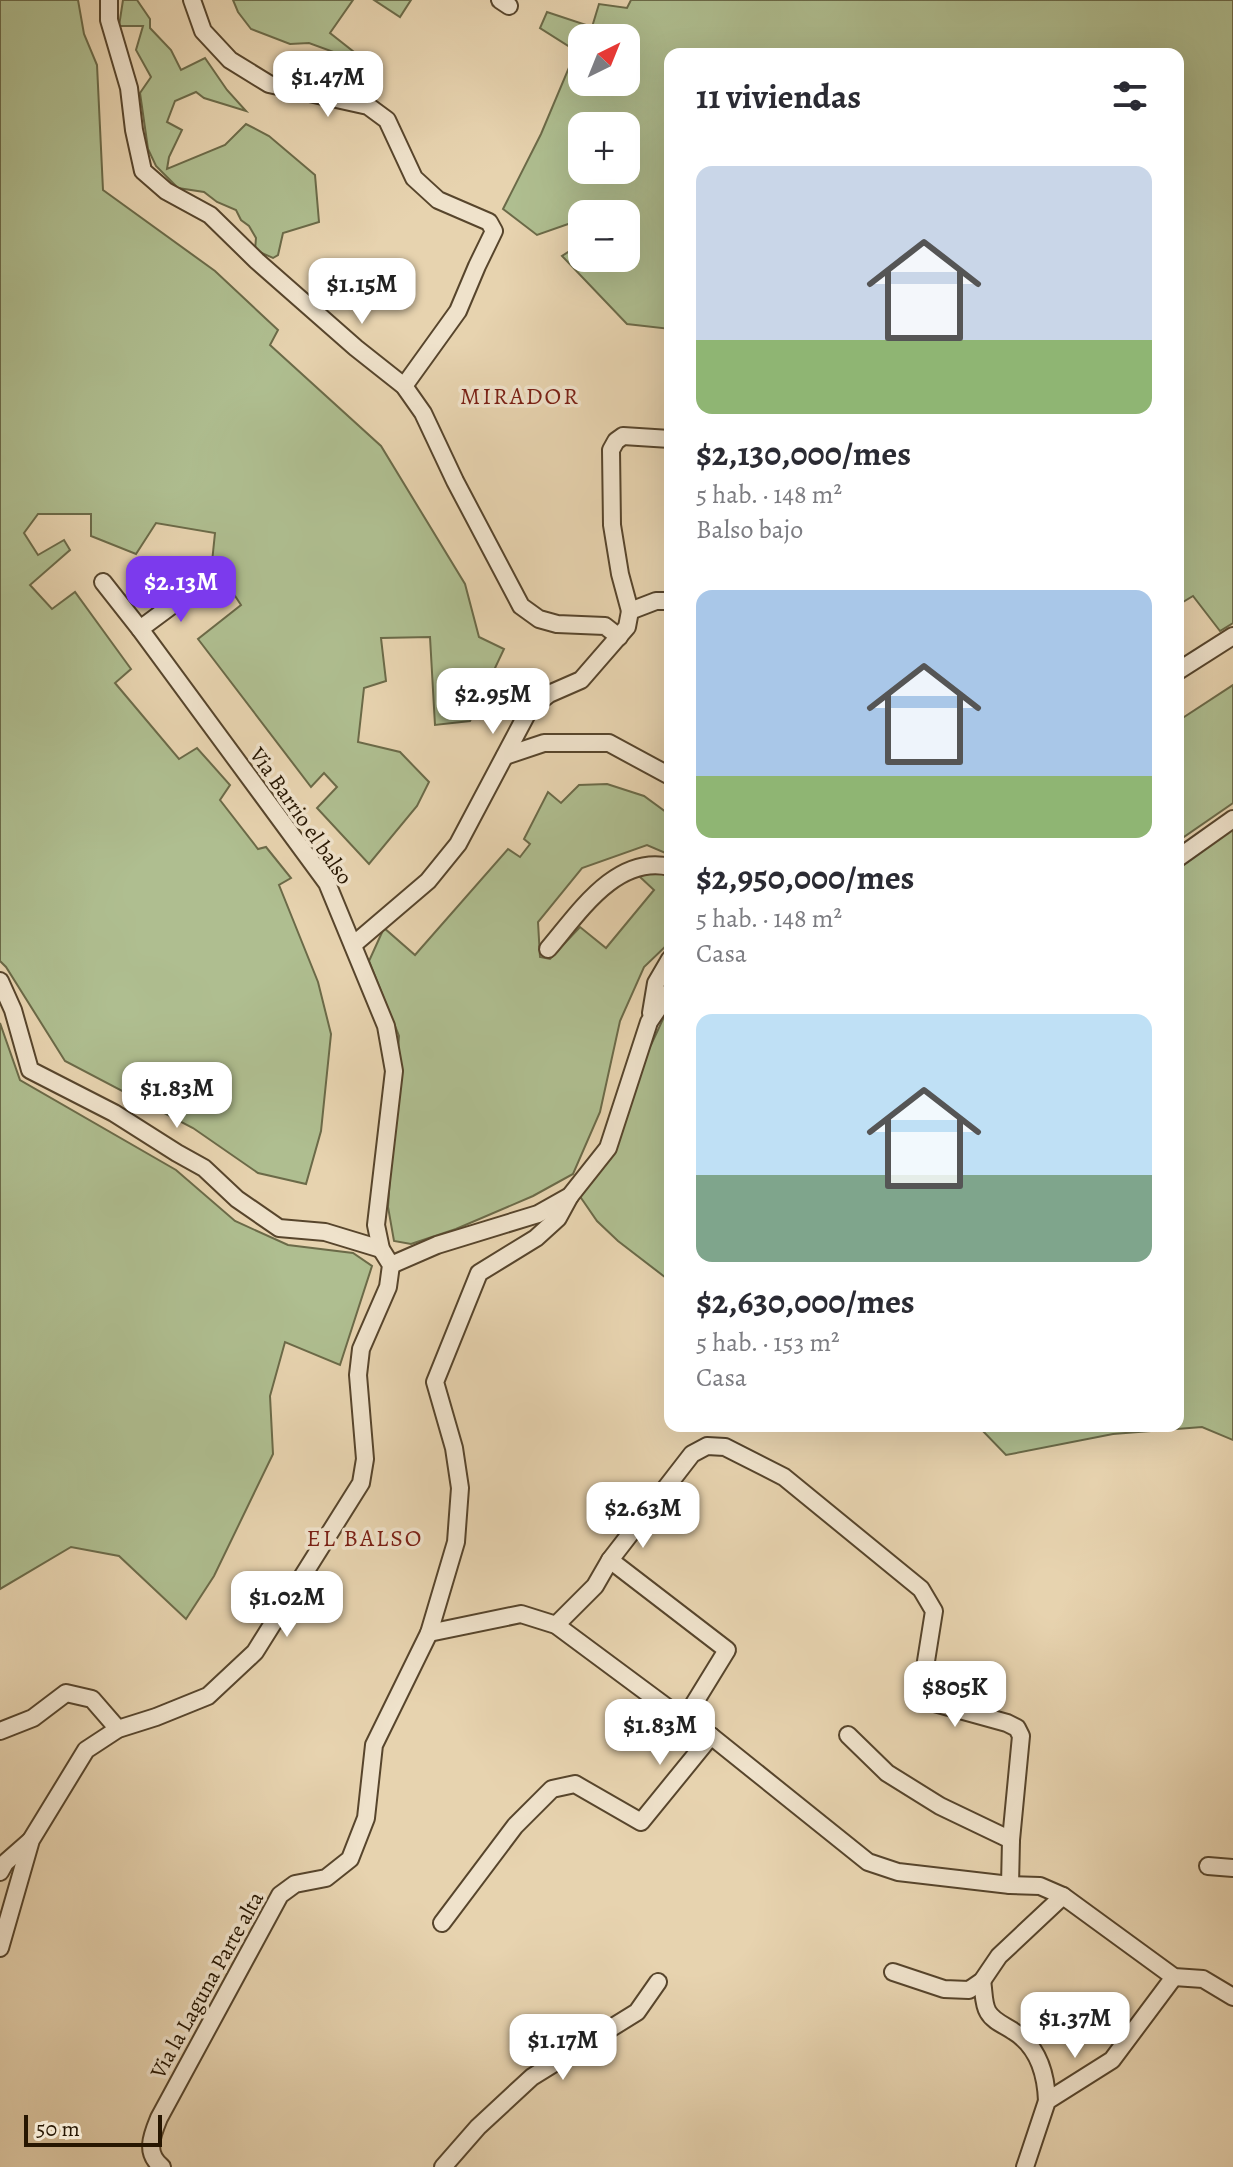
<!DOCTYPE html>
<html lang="es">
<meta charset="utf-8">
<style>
:root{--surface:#fff;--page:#f7f7f7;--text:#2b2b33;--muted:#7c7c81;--accent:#7c3aed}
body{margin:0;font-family:Alegreya,serif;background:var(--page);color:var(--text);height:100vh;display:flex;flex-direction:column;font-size:30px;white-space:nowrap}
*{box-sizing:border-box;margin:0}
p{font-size:26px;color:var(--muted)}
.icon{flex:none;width:44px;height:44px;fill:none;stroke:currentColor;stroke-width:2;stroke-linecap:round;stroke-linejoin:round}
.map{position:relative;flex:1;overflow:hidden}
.details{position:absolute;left:664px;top:48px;width:520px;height:1384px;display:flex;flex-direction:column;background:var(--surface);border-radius:16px;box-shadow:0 8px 32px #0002}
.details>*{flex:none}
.needle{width:52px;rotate:43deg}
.buttons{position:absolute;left:568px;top:24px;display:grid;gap:16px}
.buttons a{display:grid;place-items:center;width:72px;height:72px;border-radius:16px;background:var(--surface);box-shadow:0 8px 32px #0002;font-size:40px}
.scale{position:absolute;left:24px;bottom:20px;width:138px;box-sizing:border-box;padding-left:8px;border:4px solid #271601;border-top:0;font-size:22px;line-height:28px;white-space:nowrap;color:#271601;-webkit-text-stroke:6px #efe2cb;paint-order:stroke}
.price{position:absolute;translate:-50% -68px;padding:0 18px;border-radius:16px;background:#fff;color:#222;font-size:26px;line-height:52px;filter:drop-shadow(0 2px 4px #0008)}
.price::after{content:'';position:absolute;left:50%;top:48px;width:24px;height:18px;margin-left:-12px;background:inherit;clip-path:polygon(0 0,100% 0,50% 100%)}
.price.active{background:var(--accent);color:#fff}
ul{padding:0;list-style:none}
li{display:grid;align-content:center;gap:16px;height:424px;padding:0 32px}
li span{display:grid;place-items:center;height:248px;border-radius:16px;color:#555}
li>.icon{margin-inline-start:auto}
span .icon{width:144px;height:144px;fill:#fffc;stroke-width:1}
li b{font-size:34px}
h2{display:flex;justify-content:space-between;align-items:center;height:96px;padding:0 32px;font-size:34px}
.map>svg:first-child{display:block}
.green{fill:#afbe90;stroke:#6b6a48;stroke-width:2;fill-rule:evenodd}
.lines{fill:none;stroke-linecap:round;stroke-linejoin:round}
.street-casing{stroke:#57452c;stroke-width:20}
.street{stroke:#efe2cb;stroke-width:16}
.labels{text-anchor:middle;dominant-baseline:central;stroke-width:7;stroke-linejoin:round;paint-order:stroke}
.street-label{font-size:22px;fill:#271601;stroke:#efe2cb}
.neighbourhood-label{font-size:24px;letter-spacing:2px;fill:#7a1f14;stroke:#efe2cb}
</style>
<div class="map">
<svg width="1233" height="2167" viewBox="0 0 1233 2167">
<rect width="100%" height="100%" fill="#e7d3af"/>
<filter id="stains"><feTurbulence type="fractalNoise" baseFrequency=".0025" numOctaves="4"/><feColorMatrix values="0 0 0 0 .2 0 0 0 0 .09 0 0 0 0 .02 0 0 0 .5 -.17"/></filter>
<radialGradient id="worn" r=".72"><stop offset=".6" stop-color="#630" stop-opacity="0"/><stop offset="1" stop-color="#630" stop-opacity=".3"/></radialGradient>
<g class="green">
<polygon points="0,0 78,0 84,34 97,65 103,190 215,271 278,330 270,345 381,446 465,584 479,637 504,649 470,721 435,725 430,637 381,638 386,681 364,688 358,742 400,752 429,782 417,806 369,864 317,808 337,787 324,773 311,787 198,639 241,605 220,573 208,582 197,577 212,562 215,533 156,523 136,554 91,536 91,514 38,514 24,533 38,555 64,540 70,550 30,585 52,609 75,592 131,669 115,683 179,759 197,748 230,785 220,800 258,849 266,847 291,878 279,885 318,982 331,1034 321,1131 306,1184 258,1173 193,1128 65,1061 6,967 0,961"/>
<polygon points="123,0 137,0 150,19 150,28 171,50 181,70 205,58 227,90 246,111 204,98 196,92 175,101 167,122 182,130 169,157 167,169 225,145 246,124 269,136 315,175 319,222 283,233 278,255 273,258 255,250 256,238 249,226 241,220 236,210 217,202 204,192 178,188 156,166 148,149 140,93 151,77 136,50 143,26 119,26"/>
<polygon points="233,0 353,0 330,33 354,52 347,57 309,43 290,44 251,29 238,12"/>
<polygon points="374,0 411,0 400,17"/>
<path d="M631,0h602v623l-13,8 -27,-35 -15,9v-551h-508v275l-43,-5 -65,-68 20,-13v15h44v-44h-44v26l-11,-17 -34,12 -34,-26 38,-75 35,-83 -36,-23 7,-16 45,15 7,-23 28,4zM582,38h44v44h-44zM582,126h44v44h-44z"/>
<polygon points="1233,685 1233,803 1178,841 1178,721"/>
<polygon points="607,784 644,796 670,815 670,855 647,845 582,868 538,922 540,957 550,959 580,927 606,948 654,890 639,876 660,871 670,874 670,942 644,967 620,1021 600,1112 573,1174 533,1196 456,1229 411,1244 394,1241 388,1207 399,1036 369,961 384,928 415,955 508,849 520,857 530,844 524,839 548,792 561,803 579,785"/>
<polygon points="1233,828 1233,1440 1202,1427 1113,1434 1006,1455 978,1426 1178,1426 1178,869"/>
<polygon points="670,1004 670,1281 618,1241 597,1221 579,1195 638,1063 651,1045"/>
<polygon points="0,1023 20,1080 176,1170 235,1221 288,1245 353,1253 372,1266 340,1365 285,1342 270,1396 273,1454 214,1576 186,1619 119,1556 71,1547 0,1589"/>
</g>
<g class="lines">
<defs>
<g id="street">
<polyline points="109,0 109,20 129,88 134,130 143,171 166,191 210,215 257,261 356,348 404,386 423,413 455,481 521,606 539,619 557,624 605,626 619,637"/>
<polyline points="192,0 203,31 230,60 269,84 368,106 387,120 414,178 438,200 489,222 494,231 477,266 458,311 404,386"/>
<polyline points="500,0 509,6"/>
<polyline points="630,611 620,574 612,525 611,450 616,441 623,436 670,439"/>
<polyline points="140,629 198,586"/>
<polyline points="1178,671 1233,636"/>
<polyline points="505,756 544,743 609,743 670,776"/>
<polyline points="1178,858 1233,819"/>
<polyline points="353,945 428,881 458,844 529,710 549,694 581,680 627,627 630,611 656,601 670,601"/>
<path d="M548,949c30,-35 68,-95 122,-82"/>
<polyline points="0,981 13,1010 30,1070 114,1113 177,1153 204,1168 237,1199 279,1228 325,1232 381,1249"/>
<polyline points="651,1013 656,983 670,959"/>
<polyline points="391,1265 437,1245 538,1214 570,1196 608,1148 649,1022 670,991"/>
<polyline points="610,1560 727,1650 684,1720"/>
<polyline points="556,1625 595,1586 610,1560 692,1454 707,1446 725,1447 784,1477 921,1589 934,1611 923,1680 923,1691 931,1702 1007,1723 1017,1728 1021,1736 1011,1840 1010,1885"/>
<polyline points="429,1633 521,1614 556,1625 684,1720 711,1736 868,1862 898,1872 1010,1885 1040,1886 1063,1896 1174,1977 1203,1979 1233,1997"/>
<polyline points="0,1731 33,1718 66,1693 92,1699 118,1729"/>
<polyline points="848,1735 887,1773 940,1806 1011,1840"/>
<polyline points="1208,1866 1233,1868"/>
<polyline points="0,1872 5,1863 30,1841"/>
<polyline points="442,1923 515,1826 552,1789 575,1784 641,1822 711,1736"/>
<polyline points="0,1948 31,1840 86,1750 118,1729 156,1717 208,1696 255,1652 361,1483 365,1459 358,1375 361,1349 388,1287 391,1265 381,1249 376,1225 394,1071 386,1026 327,883 140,629 103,582"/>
<polyline points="893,1972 944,1989 969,1990 982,1981 999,1956 1063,1896"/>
<path d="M982,1981c2,10 1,23 6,31 5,9 16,13 25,19 25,15 33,43 34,70"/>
<path d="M162,2167c-18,-14 -10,-32 -3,-49l121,-223 15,-11 31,-6 24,-19 16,-41 8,-73 55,-112 27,-91 4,-54 -6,-40 -19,-66 44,-109 57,-35 22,-20 12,-22"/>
<polyline points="443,2167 478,2127 532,2077 637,2012 658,1982"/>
<polyline points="1025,2167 1047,2101 1112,2060 1174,1977"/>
</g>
</defs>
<use href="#street" class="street-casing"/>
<use href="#street" class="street"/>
</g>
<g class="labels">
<g class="street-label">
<text transform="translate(301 816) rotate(55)">Via Barrio el balso</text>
<text transform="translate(207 1985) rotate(-61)">Via la Laguna Parte alta</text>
</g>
<g class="neighbourhood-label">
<text x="520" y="396">MIRADOR</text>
<text x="365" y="1538">EL BALSO</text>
</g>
</g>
<rect width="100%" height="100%" filter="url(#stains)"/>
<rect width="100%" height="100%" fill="url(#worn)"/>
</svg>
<div class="buttons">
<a><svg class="needle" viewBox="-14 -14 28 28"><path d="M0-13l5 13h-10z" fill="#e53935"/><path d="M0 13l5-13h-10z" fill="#7c7c81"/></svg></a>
<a>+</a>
<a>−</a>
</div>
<div class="scale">50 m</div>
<b class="price" style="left:328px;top:119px">$1.47M</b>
<b class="price" style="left:362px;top:326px">$1.15M</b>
<b class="price active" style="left:181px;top:624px">$2.13M</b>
<b class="price" style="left:493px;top:736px">$2.95M</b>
<b class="price" style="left:177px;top:1130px">$1.83M</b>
<b class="price" style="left:643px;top:1550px">$2.63M</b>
<b class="price" style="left:287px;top:1639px">$1.02M</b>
<b class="price" style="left:955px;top:1729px">$805K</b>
<b class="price" style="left:660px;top:1767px">$1.83M</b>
<b class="price" style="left:1075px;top:2060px">$1.37M</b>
<b class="price" style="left:563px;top:2082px">$1.17M</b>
<section class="details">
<h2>11 viviendas<svg class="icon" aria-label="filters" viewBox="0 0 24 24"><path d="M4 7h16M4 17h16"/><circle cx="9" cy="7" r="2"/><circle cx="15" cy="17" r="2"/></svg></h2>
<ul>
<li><span style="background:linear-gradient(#c9d6e8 70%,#8fb573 0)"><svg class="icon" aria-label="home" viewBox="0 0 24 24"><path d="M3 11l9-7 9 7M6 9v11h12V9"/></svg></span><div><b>$2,130,000/mes</b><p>5 hab. · 148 m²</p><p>Balso bajo</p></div></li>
<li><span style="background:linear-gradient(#a9c7e8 75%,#8fb573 0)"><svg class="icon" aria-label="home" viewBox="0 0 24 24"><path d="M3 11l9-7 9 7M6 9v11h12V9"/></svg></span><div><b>$2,950,000/mes</b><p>5 hab. · 148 m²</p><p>Casa</p></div></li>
<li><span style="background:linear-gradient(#bfe0f5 65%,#7fa58c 0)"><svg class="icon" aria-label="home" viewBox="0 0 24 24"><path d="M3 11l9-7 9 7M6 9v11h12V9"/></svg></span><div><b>$2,630,000/mes</b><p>5 hab. · 153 m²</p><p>Casa</p></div></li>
</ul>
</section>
</div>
